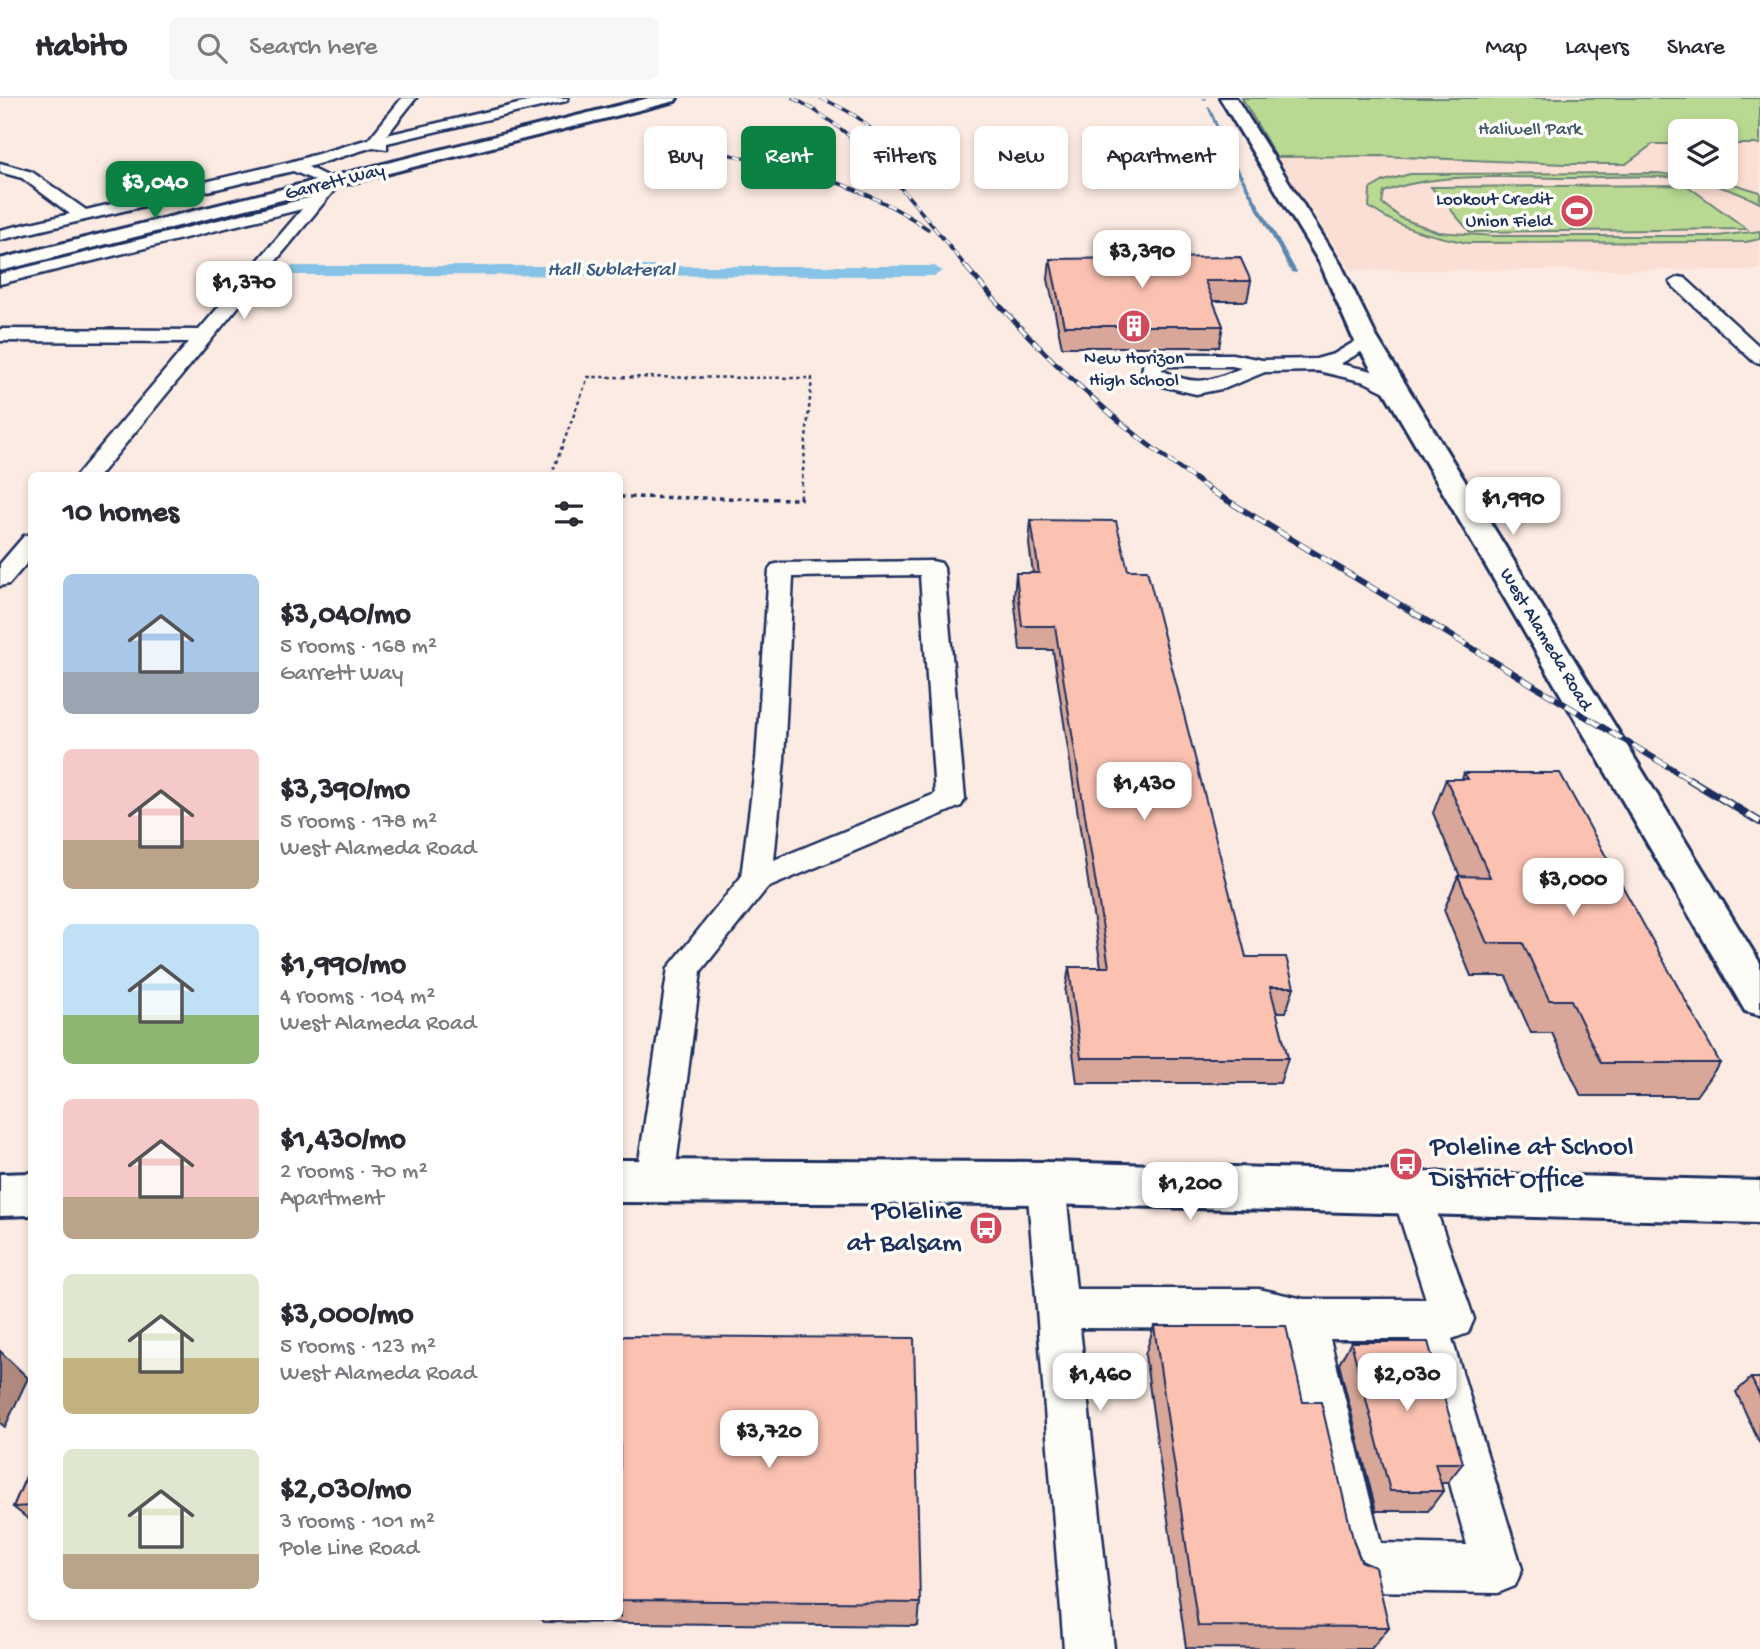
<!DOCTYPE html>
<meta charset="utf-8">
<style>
:root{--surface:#fff;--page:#f7f7f7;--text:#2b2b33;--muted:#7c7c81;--line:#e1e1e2;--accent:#0b8043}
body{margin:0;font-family:"Gochi Hand",sans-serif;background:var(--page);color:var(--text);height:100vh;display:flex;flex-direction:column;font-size:26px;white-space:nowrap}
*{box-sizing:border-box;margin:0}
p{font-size:23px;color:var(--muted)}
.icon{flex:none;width:38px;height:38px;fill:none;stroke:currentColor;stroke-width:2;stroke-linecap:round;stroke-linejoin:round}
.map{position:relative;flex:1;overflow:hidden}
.drawer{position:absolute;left:28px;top:374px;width:595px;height:1148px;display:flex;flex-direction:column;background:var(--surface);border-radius:10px;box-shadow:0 4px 10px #0003}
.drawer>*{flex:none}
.hud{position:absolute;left:644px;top:28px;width:665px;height:63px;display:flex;gap:14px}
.buttons{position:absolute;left:1668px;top:21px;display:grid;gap:14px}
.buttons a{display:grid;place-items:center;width:70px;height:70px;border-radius:10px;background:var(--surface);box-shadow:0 4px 10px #0003;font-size:35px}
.price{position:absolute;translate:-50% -60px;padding:0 16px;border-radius:14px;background:#fff;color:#222;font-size:23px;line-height:46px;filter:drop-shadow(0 2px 4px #0008)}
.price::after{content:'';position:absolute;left:50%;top:42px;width:21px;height:16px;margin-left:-10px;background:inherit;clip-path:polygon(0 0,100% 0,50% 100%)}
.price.selected{background:var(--accent);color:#fff}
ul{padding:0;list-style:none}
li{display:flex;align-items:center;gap:21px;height:175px;padding:0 35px}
li span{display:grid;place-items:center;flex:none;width:196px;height:140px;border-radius:10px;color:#555}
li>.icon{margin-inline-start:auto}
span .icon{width:84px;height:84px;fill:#fffc;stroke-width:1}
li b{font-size:30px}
h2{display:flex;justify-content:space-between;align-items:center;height:84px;padding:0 35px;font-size:30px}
.chip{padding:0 24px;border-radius:10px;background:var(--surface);box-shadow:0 4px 10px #0003;font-size:24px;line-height:63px}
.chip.selected{background:var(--accent);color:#fff}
header{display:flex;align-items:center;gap:42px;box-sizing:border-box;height:98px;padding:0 35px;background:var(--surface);border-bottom:2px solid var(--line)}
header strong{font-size:33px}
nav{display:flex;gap:38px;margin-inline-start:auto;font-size:24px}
.search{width:490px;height:63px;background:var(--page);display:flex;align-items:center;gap:18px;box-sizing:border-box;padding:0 24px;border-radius:10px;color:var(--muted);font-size:26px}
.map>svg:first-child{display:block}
.built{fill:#fcdfd4}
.green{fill:#b9d993;stroke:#6a8478;stroke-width:2}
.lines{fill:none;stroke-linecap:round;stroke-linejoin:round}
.stream{fill:#5b88b0;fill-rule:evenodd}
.canal{fill:#86c3e6;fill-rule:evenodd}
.minor-casing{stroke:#1b2f5e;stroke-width:5}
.major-casing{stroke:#1b2f5e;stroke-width:6}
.path-far1{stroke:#1b2f5e;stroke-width:2.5;stroke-dasharray:3.5 3.5;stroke-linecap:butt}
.path{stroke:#1b2f5e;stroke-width:3.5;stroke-dasharray:4.5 4.5;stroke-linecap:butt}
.minor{fill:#fdfcf7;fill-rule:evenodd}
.major{fill:#fdfcf7;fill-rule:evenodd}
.rail-far3-casing{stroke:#1b2f5e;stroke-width:3.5}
.rail-far2-casing{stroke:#1b2f5e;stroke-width:5}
.rail-far1-casing{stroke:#1b2f5e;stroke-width:6}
.rail-casing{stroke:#1b2f5e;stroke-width:8}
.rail-far3{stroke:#fdfcf7;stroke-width:2.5;stroke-dasharray:8;stroke-linecap:butt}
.rail-far2{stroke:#fdfcf7;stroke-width:3.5;stroke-dasharray:10;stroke-linecap:butt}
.rail-far1{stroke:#fdfcf7;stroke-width:4.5;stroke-dasharray:13;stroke-linecap:butt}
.rail{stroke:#fdfcf7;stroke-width:5;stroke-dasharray:17;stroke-linecap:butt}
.wall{fill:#d8a799;stroke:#1b2f5e;stroke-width:2}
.shaded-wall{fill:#b0887d;stroke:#1b2f5e;stroke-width:2}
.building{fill:#fbc2b2;stroke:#1b2f5e;stroke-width:2}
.labels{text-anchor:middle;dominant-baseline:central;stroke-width:7;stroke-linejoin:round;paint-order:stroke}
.far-park-label{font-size:19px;fill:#425a6b;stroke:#fdfcf7}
.far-street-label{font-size:19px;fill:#1b2f5e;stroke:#fdfcf7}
.far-poi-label{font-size:19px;fill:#1b2f5e;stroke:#fdfcf7;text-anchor:end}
.far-water-label{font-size:21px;font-style:italic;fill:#3b5b87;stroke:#fdfcf7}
.near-poi-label{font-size:28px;fill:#1b2f5e;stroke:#fdfcf7;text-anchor:start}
</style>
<header>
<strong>Habito</strong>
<div class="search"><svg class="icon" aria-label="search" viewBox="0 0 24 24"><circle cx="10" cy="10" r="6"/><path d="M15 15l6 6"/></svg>Search here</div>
<nav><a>Map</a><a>Layers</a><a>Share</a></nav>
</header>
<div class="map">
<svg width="1760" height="1551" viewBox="0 0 1760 1551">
<rect width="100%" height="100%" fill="#fcebe2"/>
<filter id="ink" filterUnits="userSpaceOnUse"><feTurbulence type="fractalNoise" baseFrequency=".0143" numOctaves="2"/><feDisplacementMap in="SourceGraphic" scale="14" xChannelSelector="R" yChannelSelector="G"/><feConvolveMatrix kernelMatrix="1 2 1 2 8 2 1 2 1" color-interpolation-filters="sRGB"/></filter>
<g filter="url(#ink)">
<polygon class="built" points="1653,46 1680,46 1680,79 1726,79 1726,46 1760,46 1760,172 1351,172 1276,59 1380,58 1565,66 1626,66"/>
<g class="green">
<polygon points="1242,0 1760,0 1760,46 1726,46 1726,33 1680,33 1680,46 1653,46 1626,66 1565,66 1380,58 1276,59"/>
<path d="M1658,75l76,11 26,8v11c-26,-13 -53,-22 -82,-25 -35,-3 -72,-1 -107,0 -55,0 -137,-7 -187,14l-2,11 19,15 37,14 56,4h223l43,-5v8l-14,3 -278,1c-39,-8 -66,-13 -99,-36l1,-18 14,-8 26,-7z"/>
<polygon points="1686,87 1747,131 1470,134 1431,89"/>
</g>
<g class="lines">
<g class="stream">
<polygon points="1202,0 1206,0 1207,1 1205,2"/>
<polygon points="1207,8 1210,9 1231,58 1227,57"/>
<polygon points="1234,69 1238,70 1297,174 1296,175 1291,174"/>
</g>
<polygon class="canal" points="287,168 934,168 943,173 934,178 281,177 278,173 281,169"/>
<defs>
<g id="minor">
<polygon points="402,0 416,0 387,37 544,0 568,0 566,3 387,45 387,51 373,49 308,69 340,85 99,378 76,378 189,244 0,243 0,231 199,232 302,111 0,186 0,176 312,99 323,86 293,73 0,142 0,132 70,116 22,80 0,74 0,65 32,74 86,112 290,64 369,41"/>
<polygon points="1679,179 1685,180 1760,249 1760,265 1753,263 1673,188 1670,184"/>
<path d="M1366,237l9,6 -2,4 -33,19c21,5 52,8 66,26l-3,4h-14l-24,-12 -47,-11 -53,1 -39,16 -30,6 -34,-8 -20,-13 2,-13 10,-6h78l30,6 54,-1 18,-5zM1163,268h69l9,2c-32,14 -46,19 -79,2z"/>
<polygon points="32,436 32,459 9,486 0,488 0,466 24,438"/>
<path d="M932,463l9,2 3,5 21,231 -4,7 -194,82 -66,83 -27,210 -5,12 -14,5 -14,-5 -5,-12 32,-213 73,-91 15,-117 13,-190 3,-5 9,-2zM920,477l15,219 -161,66 10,-100 9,-183z"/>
<path d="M1046,1068l14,5 5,12 11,106h183l45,10h122l-34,-106 6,-12 14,-5 14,5 48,138 -6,14 -16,6 70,230 -7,17 -17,7 -135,-2 -17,-7 -7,-17 -52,-232 -28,-6 -179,-1 34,321h-50l-37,-466 5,-12zM1330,1241h80l57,206 -86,-2z"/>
</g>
<g id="major">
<polygon points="649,0 677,0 675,3 0,173 0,161"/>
<polygon points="1220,0 1236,0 1341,167 1376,238 1760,865 1760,917 1745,913 1352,238 1321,167"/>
<polygon points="620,1062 1046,1064 1760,1083 1760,1125 1046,1106 620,1104"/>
<polygon points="32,1075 32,1117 0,1118 0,1076"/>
</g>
</defs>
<use href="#minor" class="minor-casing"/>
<use href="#major" class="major-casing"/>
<polyline class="path-far1" points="551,378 588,279 812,280 801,393"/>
<polyline class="path" points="620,399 800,401 801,392"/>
<use href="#minor" class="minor"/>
<use href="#major" class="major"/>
<defs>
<g id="rail-far3">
<path d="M793,0c76,39 121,107 175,171"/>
<path d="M821,0c43,20 59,30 72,77"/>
<path d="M672,46c93,17 177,30 256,85"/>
</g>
<path id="rail-far2" d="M966,169c74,87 152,161 246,224"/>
<polyline id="rail-far1" points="1210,392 1692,683"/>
<polyline id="rail" points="1689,681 1760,724"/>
</defs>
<use href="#rail-far3" class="rail-far3-casing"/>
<use href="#rail-far2" class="rail-far2-casing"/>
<use href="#rail-far1" class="rail-far1-casing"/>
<use href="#rail" class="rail-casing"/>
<use href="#rail-far3" class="rail-far3"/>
<use href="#rail-far2" class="rail-far2"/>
<use href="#rail-far1" class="rail-far1"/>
<use href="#rail" class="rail"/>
</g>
<g class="wall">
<polygon points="1050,161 1251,183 1247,203 1213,203 1223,228 1219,249 1062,249 1048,181"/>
<polygon points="1031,422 1128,472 1246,859 1294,889 1286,914 1276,914 1288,960 1280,985 1077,985 1065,894 1069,869 1101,869 1053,552 1020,552 1014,499 1016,475 1033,475 1029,446"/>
<polygon points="1464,675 1720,965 1696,998 1581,998 1552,935 1531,935 1506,878 1471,878 1444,812 1458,778 1460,778 1433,715 1446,681 1462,681"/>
<polygon points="1154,1228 1354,1445 1389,1529 1371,1551 1186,1550 1145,1257"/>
<polygon points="620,1238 920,1505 918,1528 543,1524 539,1519 620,1519"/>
<polygon points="1351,1244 1463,1365 1447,1385 1441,1385 1443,1393 1428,1413 1376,1413 1339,1266"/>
<polygon points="1751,1280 1760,1280 1760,1346 1736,1294"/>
<polygon points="32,1365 32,1424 13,1409"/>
</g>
<polygon class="shaded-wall" points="0,1253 28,1280 5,1329 0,1325"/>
<g class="building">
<polygon points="1240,159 1251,183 1205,183 1223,228 1064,228 1050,161"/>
<polygon points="1031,422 1116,423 1128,472 1147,472 1246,859 1286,859 1294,889 1270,889 1288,960 1081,960 1069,869 1109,869 1055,528 1022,528 1016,475 1039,475"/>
<polygon points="1464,675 1560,675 1720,965 1601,965 1571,902 1549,902 1523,845 1487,845 1458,778 1490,779 1446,681 1468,681"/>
<polygon points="1154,1228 1286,1228 1303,1304 1321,1304 1354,1445 1361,1463 1375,1469 1389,1529 1198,1528"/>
<polygon points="620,1238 914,1240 920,1505 620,1502"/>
<polygon points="1351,1244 1428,1244 1463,1365 1435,1365 1443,1393 1390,1393"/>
<polygon points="1751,1280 1760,1280 1760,1298"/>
<polygon points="32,1365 32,1408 13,1409"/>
</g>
</g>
<defs>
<symbol id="stadium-disc" viewBox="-11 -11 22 22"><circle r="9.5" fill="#d1495b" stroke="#fdfcf7"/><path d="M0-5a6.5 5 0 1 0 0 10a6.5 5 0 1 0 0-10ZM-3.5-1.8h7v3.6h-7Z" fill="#fff"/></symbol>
<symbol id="building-disc" viewBox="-11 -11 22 22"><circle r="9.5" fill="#d1495b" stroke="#fdfcf7"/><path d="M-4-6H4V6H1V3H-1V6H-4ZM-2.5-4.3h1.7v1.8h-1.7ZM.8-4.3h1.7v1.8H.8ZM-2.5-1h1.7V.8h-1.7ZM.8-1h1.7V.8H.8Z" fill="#fff"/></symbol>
<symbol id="bus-disc" viewBox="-11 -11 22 22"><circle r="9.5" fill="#d1495b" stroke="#fdfcf7"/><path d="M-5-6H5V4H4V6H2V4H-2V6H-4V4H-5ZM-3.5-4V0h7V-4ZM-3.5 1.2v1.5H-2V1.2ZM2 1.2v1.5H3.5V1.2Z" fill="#fff"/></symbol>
</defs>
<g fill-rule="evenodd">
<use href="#stadium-disc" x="1558" y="94" width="38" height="38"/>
<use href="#building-disc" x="1115" y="209" width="38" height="38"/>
<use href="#bus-disc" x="1387" y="1047" width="38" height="38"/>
<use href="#bus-disc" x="967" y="1111" width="38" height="38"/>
</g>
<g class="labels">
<g class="far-park-label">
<text x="1530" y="32">Haliwell Park</text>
</g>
<g class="far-street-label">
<text transform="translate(335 85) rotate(-14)">Garrett Way</text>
<text transform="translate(1545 542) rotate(59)">West Alameda Road</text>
</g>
<g class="far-poi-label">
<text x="1552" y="102">Lookout Credit<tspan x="1552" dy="22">Union Field</tspan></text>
<text x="1134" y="261" text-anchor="middle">New Horizon<tspan x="1134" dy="22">High School</tspan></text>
</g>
<g class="far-water-label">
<text x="611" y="173">Hall Sublateral</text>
</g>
<g class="near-poi-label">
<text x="1430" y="1050">Poleline at School<tspan x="1430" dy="32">District Office</tspan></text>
<text x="962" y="1114" text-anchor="end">Poleline<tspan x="962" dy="32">at Balsam</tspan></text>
</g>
</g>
</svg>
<div class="buttons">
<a><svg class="icon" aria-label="layers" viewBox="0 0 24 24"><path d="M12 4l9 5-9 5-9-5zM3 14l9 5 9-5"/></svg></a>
</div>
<b class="price selected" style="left:155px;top:123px">$3,040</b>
<b class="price" style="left:1142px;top:192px">$3,390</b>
<b class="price" style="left:244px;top:223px">$1,370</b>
<b class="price" style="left:1513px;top:439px">$1,990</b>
<b class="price" style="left:1144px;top:724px">$1,430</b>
<b class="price" style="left:1573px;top:820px">$3,000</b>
<b class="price" style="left:1190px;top:1124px">$1,200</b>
<b class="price" style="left:1100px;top:1315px">$1,460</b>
<b class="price" style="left:1407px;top:1315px">$2,030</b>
<b class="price" style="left:769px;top:1372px">$3,720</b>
<div class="hud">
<a class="chip">Buy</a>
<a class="chip selected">Rent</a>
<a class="chip">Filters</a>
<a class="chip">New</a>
<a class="chip">Apartment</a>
</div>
<section class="drawer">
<h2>10 homes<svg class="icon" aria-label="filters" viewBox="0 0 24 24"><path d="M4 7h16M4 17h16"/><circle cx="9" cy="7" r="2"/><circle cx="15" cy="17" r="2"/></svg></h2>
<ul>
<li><span style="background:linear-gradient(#a9c7e8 70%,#9aa5b1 0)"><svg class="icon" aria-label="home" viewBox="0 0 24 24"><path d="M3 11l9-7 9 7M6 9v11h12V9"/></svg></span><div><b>$3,040/mo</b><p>5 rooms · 168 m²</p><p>Garrett Way</p></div></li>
<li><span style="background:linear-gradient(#f6c9c9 65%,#b9a48a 0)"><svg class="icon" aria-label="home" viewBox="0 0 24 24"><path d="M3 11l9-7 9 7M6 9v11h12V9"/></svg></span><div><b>$3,390/mo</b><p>5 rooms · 178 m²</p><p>West Alameda Road</p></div></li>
<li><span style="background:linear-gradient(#bfe0f5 65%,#8fb573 0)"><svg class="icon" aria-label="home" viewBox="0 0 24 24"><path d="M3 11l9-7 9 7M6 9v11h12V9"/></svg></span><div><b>$1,990/mo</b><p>4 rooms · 104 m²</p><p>West Alameda Road</p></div></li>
<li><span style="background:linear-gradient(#f6c9c9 70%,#b9a48a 0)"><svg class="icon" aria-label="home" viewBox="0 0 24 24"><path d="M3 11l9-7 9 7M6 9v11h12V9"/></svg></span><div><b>$1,430/mo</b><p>2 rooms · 70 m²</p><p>Apartment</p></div></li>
<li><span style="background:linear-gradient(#dfe7d0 60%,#c2b280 0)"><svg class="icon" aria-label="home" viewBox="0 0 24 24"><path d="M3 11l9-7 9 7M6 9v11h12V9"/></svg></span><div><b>$3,000/mo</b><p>5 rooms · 123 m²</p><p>West Alameda Road</p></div></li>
<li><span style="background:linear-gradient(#dfe7d0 75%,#b9a48a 0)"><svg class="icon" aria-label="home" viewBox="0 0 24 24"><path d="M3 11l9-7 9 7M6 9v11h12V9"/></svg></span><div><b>$2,030/mo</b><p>3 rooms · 101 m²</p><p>Pole Line Road</p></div></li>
</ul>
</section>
</div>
